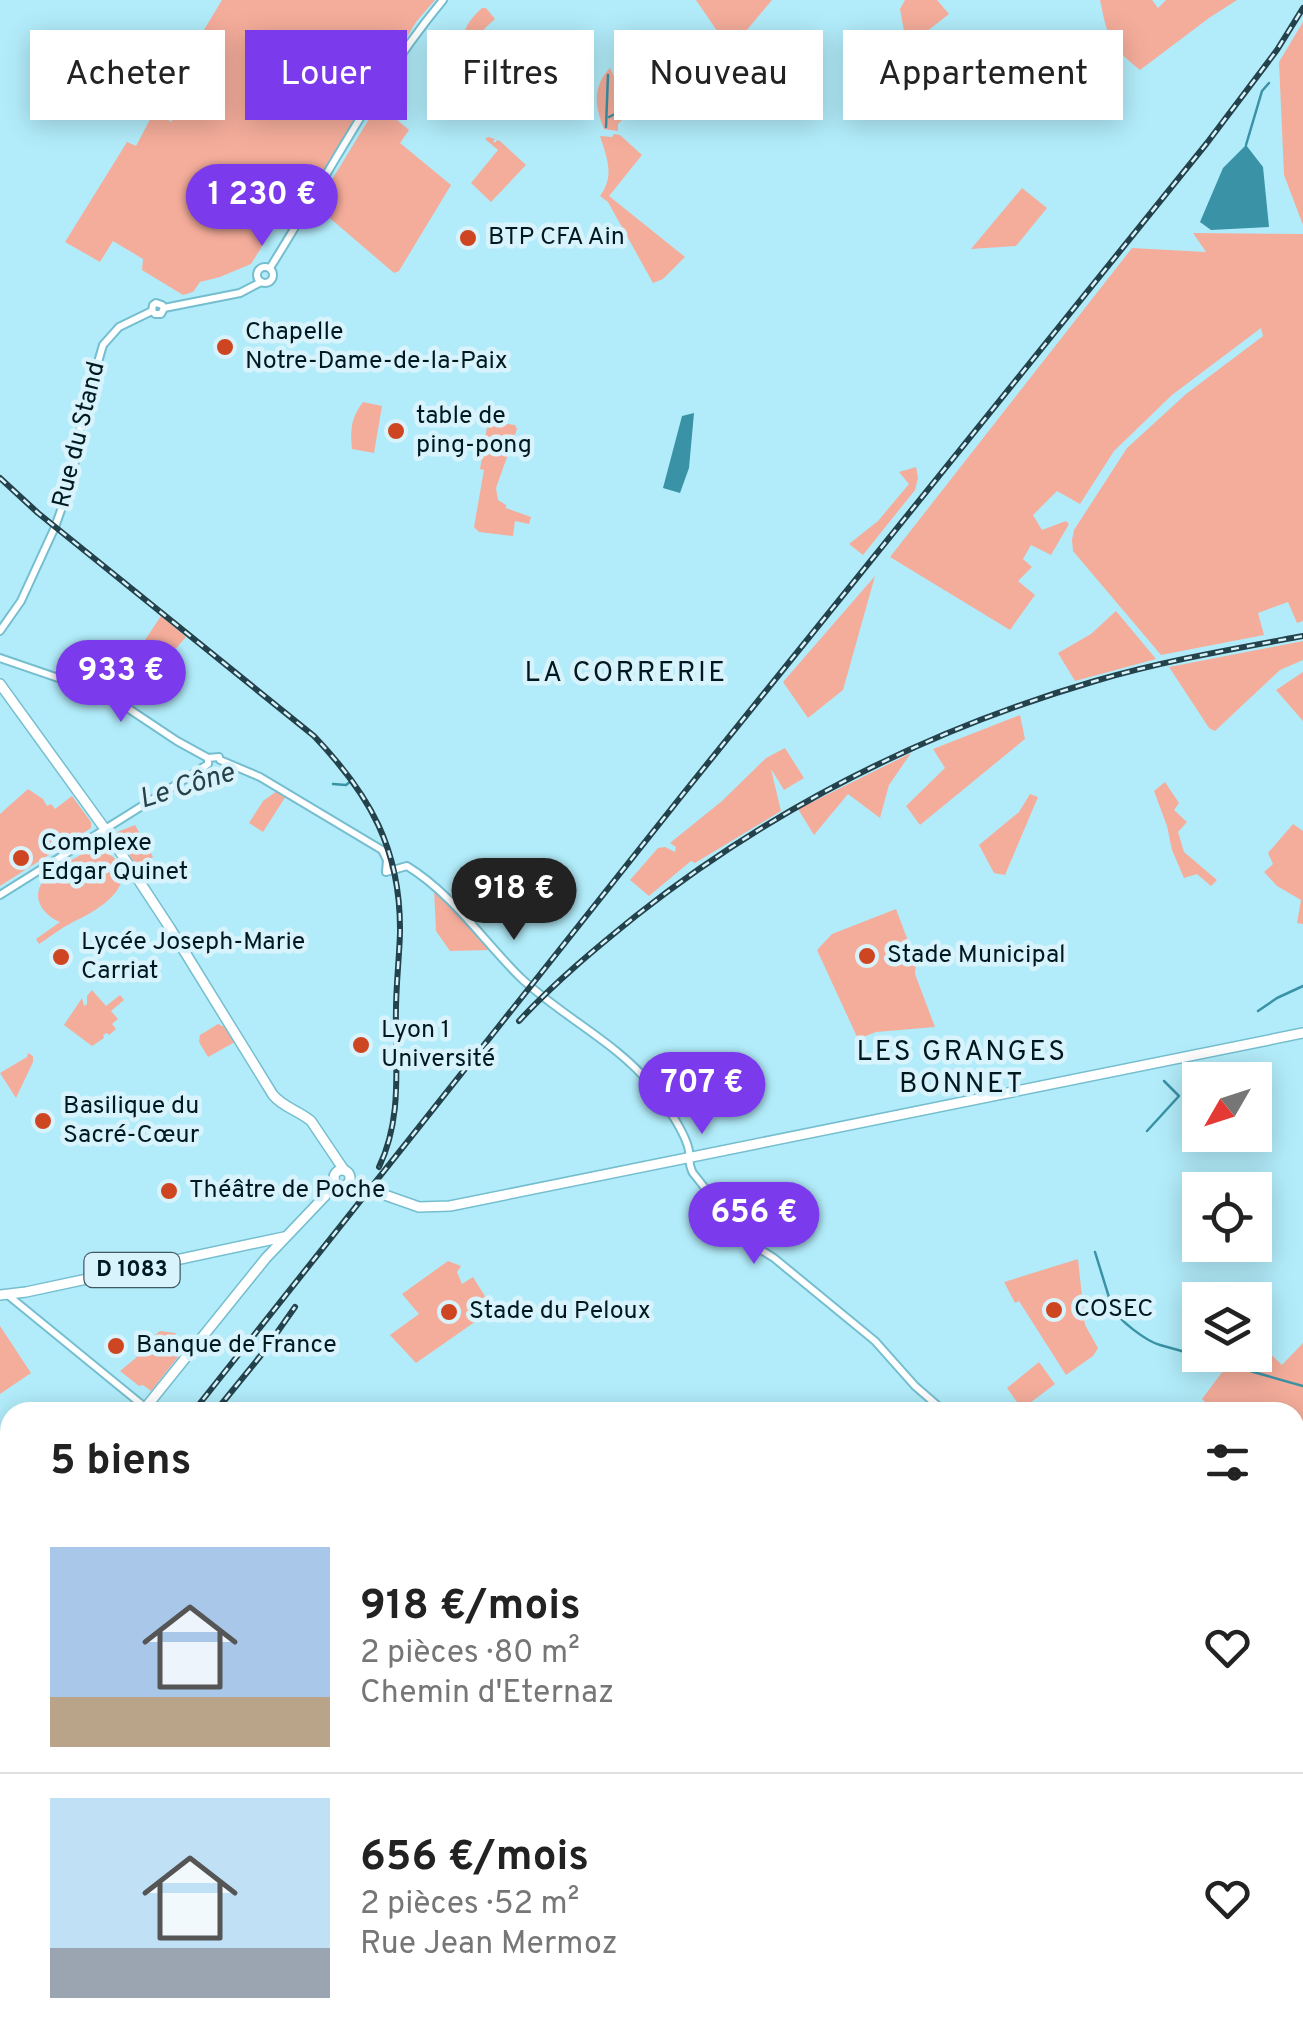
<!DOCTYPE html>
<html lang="fr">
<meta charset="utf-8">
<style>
:root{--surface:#fff;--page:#f2f2f2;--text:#222;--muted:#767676;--line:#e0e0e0;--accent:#7c3aed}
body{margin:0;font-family:Overpass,sans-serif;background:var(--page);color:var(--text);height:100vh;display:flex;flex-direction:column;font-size:38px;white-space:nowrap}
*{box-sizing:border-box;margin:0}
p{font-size:32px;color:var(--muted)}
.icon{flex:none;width:55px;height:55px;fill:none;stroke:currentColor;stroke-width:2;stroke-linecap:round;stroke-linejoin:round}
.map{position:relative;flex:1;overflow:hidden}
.panel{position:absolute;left:0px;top:1402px;width:1305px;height:642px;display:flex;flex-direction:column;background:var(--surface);border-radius:30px 30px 0 0;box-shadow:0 5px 25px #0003}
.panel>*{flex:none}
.guide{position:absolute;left:30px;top:30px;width:1245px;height:90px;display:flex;gap:20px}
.needle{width:65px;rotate:231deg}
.tools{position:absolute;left:1182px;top:1062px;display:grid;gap:20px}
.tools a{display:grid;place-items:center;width:90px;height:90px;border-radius:0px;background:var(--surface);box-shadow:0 5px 25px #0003;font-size:50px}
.price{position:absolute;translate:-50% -85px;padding:0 22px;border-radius:35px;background:var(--accent);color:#fff;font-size:32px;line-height:65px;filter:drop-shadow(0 2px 5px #0008)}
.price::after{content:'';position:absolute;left:50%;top:60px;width:30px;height:22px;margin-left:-15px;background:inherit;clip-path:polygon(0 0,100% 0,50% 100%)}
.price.on{background:#222;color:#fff}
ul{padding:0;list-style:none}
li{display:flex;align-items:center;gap:30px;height:250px;padding:0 50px}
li+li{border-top:2px solid var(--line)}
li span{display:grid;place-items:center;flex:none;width:280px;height:200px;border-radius:0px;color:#555}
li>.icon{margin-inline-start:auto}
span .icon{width:120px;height:120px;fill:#fffc;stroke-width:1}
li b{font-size:42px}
h2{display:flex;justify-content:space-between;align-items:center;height:120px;padding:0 50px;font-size:42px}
.chip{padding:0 35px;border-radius:0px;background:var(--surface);box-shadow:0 5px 25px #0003;font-size:35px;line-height:90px}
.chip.on{background:var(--accent);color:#fff}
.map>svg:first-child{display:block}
.green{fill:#f5ad9b}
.water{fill:#3992a5}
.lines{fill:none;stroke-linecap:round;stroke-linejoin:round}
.stream{stroke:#3992a5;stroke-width:2.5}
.secondary-casing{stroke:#75becf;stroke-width:10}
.primary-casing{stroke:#75becf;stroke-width:12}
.secondary{stroke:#fff;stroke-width:6}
.primary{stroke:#fff;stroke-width:9}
.rail-casing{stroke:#23424b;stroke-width:6}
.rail{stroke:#d8f3fb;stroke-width:2.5;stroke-dasharray:8;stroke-linecap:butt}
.primary-bridge-casing{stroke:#75becf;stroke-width:12;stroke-linecap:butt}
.primary-bridge{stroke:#fff;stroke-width:9}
.poi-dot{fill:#ce4521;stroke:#d8f3fb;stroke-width:4}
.labels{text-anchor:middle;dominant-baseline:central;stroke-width:9;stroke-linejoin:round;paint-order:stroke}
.shield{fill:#d8f3fb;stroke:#415a62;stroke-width:2.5}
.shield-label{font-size:22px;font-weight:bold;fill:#001920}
.poi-label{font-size:25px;fill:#001920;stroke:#d8f3fb;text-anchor:start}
.street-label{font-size:25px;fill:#001920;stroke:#d8f3fb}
.neighbourhood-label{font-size:28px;letter-spacing:2.5px;fill:#001920;stroke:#d8f3fb}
.water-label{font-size:28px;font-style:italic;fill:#264248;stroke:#d8f3fb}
</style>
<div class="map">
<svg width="1303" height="2043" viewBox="0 0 1303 2043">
<rect width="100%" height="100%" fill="#b2ecfa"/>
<g class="green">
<polygon points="222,0 435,0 416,22 309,199 304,201 294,195 251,264 220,277 200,282 193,292 183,295 142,270 143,259 113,241 100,262 65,242 127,142 136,146 155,110 171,122 188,100 172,83"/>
<polygon points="696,0 772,0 730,50"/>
<polygon points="905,0 937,0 949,14 926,32 931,57 911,70 900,9"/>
<path d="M1100,0h52l6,8 8,-8h71l-28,18 -69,52c-31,-25 -32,-32 -40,-70z"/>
<path d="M482,8h4l9,11 -11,10 7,8 7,-5 4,4 3,-2 4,5 -20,19 10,11 -2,2 -31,-19c-8,-18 3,-32 16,-44z"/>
<polygon points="1303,22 1303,225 1284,175 1279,62"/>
<path d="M610,68l21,43 -13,13v7l-14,-2c-9,-23 -12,-42 6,-61z"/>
<polygon points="377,106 387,114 389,113 409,130 400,143 451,185 399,271 394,273 318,208 317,204"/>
<path d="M614,134l6,1 22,20 -33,41 76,61 -22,22 -10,4 -45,-81 -8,-6c15,-20 7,-38 0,-60l12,1z"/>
<polygon points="488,137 495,139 493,141 495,143 497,140 500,141 526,165 491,202 471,183 498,150 485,139"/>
<polygon points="1022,188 1047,208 1016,246 971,249"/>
<polygon points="1193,233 1303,234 1303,621 1297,623 1288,602 1258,613 1264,635 1161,655 1073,551 1072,540 1074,530 1127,448 1186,394 1263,336 1261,328 1172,395 1114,451 1080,504 1057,491 1033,515 1042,530 1066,521 1069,524 1051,555 1031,545 1023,559 1032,567 1018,581 1035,595 1010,630 890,557 1132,248 1206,252"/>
<path d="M363,402l19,4 -8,47 -22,-4c-2,-19 -1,-31 11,-47z"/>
<polygon points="488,421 515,425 517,429 496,488 498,500 506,505 506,508 531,517 529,524 515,521 513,536 479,532 474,527 484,470 480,469"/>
<polygon points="916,467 918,478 915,490 863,555 849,544 878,521 909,484 899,472"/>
<polygon points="875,576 843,690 808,718 783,682"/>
<polygon points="1116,611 1156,659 1075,681 1058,653 1091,634"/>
<polygon points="161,616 186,637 149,679 127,662 138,656 145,640"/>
<polygon points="1303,641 1303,660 1280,670 1215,731 1209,728 1169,667"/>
<polygon points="1303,672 1303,721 1276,690"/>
<polygon points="1020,715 1025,739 920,825 906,806 945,768 933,749"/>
<polygon points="785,748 804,778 784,790 771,769 781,811 695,863 691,861 649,896 630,880 658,848 665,847 675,852 676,847 670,843 722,801 766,758"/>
<polygon points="911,753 889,785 880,818 848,794 814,835 798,809"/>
<polygon points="1165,782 1179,803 1174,810 1187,822 1178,832 1184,852 1217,880 1211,886 1197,874 1184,878 1172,850 1167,826 1154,791"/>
<polygon points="28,789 43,799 47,806 51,804 55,809 72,796 91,822 91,828 0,886 0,814"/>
<polygon points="277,791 286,796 263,832 249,823 263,801"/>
<polygon points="1030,794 1038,797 1005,875 994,873 979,845 1019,812"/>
<polygon points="1293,824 1303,831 1303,924 1297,923 1301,900 1277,886 1264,872 1273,864 1268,853"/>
<polygon points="135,825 153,857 137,867 118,837 117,832"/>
<path d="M88,851c11,-1 21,0 29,10 21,28 -26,53 -44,61 -12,6 -23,15 -34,22l-3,-5 24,-17c-18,-7 -31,-27 -14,-44 11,-11 29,-20 42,-27z"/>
<polygon points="434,889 465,919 489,950 450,951 436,931"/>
<polygon points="896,909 916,962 915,974 935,1027 876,1032 858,1039 817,950 832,934"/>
<polygon points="92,990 106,1006 120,995 124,1000 111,1011 118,1019 112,1024 116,1029 109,1035 107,1033 103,1035 104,1038 92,1046 64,1025 82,998 84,1006 87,1004 87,996"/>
<polygon points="218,1024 225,1027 235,1042 208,1057 199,1042 200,1035"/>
<polygon points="28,1053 33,1056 33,1062 16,1098 0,1073 27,1057"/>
<polygon points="1078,1259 1085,1325 1098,1348 1093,1356 1066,1375 1019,1301 1015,1303 1004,1282"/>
<polygon points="448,1261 461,1266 457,1272 462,1284 473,1277 488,1301 477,1309 482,1317 416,1363 390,1335 419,1314 402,1294"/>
<polygon points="0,1326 31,1373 0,1394"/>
<polygon points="160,1331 175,1333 185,1348 151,1391 143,1385 139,1386 120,1371 137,1357 134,1352"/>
<polygon points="1255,1339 1282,1365 1303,1343 1303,1466 1295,1458 1295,1412 1214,1412 1202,1399 1235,1355 1255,1355"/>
<polygon points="1039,1362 1055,1384 1022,1409 1007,1388"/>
<polygon points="1117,2035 1221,2035 1231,2043 1113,2043"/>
</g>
<g class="water">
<polygon points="1246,145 1263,167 1269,227 1211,230 1200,222 1223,168"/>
<polygon points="694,413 689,468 680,493 663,488 682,416"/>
</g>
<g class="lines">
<g class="stream">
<polyline points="609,117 625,109"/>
<polyline points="606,127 608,75"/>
<polyline points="1246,145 1262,91 1269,83"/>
<polyline points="333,784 346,785 351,781"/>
<polyline points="1258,1011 1277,998 1303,986"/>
<polyline points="1147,1131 1179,1096 1164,1081"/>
<path d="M1095,1252l17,55c6,13 34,34 48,38 48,13 95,28 143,41"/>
</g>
<defs>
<g id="secondary">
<circle cx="265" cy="275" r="8"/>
<path d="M270,268c56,-89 105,-186 173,-268"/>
<polyline points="164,308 240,293 261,282"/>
<polyline points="0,631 21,601 55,527 72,479 82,417 103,345 119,327 152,311 155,314 161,314 164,308 162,305 156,303 153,305 152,311"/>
<polyline points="0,658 108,695 177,741 208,758"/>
<path d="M220,760l40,17 122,73 5,10 -1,12 21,-6c47,29 76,75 114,112 40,38 95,64 130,107 12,15 35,48 38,66 1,9 -1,13 4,22l54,68 27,17 101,83 40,45 30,26"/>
<polyline points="0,895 193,774 208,764 208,758 219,757"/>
<polyline points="9,1296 146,1408"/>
<polyline points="0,1555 10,1536"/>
</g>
<g id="primary">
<path d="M0,684l105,145 65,99 103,167c11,13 25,15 38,26l33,49"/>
<circle cx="342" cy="1178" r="8"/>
<polyline points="382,1194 419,1207 450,1206 1303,1033"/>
<polyline points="0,1295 26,1292 284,1237"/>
<polyline points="142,1412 266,1258 325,1196 334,1179"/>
<polyline points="0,1472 10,1481"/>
<polyline points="0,1481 10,1490"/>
<polyline points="0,1491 10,1500"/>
<polyline points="1295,1683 1303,1682"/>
<polyline points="595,2035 604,2043"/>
<polyline points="693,2043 703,2035"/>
</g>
</defs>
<use href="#secondary" class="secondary-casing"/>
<use href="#primary" class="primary-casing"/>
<use href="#secondary" class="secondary"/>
<use href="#primary" class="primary"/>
<defs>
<g id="rail">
<path d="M0,478l38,35 276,223c56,59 87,113 86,197 -1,30 -5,61 -4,91 0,50 5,97 -17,143"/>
<path d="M519,1021c36,-39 77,-73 118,-106 137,-108 291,-185 458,-234 68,-20 138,-32 208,-45"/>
<polyline points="193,1412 683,794 1207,143 1277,50 1303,8"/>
<polyline points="215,1412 262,1354 295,1307"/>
<polyline points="0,1651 10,1638"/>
</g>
</defs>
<use href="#rail" class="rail-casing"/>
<use href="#rail" class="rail"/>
<defs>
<polyline id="primary-bridge" points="356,1184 382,1194"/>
</defs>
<use href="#primary-bridge" class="primary-bridge-casing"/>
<use href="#primary-bridge" class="primary-bridge"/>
</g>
<g class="poi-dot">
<circle cx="468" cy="238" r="10"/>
<circle cx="225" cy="347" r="10"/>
<circle cx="396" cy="431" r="10"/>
<circle cx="21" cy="858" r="10"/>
<circle cx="867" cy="956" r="10"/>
<circle cx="61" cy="957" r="10"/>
<circle cx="361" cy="1045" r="10"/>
<circle cx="43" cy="1121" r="10"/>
<circle cx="169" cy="1191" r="10"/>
<circle cx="1054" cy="1310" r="10"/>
<circle cx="449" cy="1312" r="10"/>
<circle cx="116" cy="1346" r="10"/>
</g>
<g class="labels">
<rect class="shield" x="84.5" y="1253" width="95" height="34" rx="8"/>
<g class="shield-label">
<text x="132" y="1270">D 1083</text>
</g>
<g class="poi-label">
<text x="488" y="238">BTP CFA Ain</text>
<text x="245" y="333">Chapelle<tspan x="245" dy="29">Notre-Dame-de-la-Paix</tspan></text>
<text x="416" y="417">table de<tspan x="416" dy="29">ping-pong</tspan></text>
<text x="41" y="844">Complexe<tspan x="41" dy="29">Edgar Quinet</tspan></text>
<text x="81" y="943">Lycée Joseph-Marie<tspan x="81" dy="29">Carriat</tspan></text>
<text x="887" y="956">Stade Municipal</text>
<text x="381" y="1031">Lyon 1<tspan x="381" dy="29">Université</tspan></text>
<text x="63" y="1107">Basilique du<tspan x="63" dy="29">Sacré-Cœur</tspan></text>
<text x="189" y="1191">Théâtre de Poche</text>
<text x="1074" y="1310">COSEC</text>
<text x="469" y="1312">Stade du Peloux</text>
<text x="136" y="1346">Banque de France</text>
</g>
<g class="street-label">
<text transform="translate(80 435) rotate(-76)">Rue du Stand</text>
</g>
<g class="neighbourhood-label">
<text x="626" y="674">LA CORRERIE</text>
<text x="962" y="1053">LES GRANGES<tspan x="962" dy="32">BONNET</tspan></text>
</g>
<g class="water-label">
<text transform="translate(187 787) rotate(-17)">Le Cône</text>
</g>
</g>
</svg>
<div class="tools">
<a><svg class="needle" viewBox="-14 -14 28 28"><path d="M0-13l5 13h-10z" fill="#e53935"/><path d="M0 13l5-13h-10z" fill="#767676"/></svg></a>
<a><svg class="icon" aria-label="locate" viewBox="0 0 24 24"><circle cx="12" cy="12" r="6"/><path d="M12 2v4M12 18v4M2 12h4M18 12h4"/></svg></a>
<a><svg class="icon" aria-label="layers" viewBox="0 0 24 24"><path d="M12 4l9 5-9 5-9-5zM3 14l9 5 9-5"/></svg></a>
</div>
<b class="price" style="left:262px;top:249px">1 230 €</b>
<b class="price" style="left:121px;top:725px">933 €</b>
<b class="price on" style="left:514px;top:943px">918 €</b>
<b class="price" style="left:702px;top:1137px">707 €</b>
<b class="price" style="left:754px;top:1267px">656 €</b>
<div class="guide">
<a class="chip">Acheter</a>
<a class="chip on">Louer</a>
<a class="chip">Filtres</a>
<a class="chip">Nouveau</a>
<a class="chip">Appartement</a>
</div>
<section class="panel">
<h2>5 biens<svg class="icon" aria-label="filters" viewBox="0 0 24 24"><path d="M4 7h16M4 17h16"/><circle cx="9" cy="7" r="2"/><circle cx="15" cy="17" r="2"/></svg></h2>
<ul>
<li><span style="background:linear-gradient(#a9c7e8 75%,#b9a48a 0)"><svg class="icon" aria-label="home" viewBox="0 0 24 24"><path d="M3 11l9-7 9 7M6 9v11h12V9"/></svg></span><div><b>918 €/mois</b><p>2 pièces · 80 m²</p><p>Chemin d'Eternaz</p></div><svg class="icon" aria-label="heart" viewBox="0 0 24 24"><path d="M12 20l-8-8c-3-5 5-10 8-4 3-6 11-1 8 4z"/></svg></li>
<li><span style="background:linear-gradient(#bfe0f5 75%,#9aa5b1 0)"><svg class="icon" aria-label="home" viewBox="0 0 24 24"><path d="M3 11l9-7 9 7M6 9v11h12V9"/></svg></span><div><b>656 €/mois</b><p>2 pièces · 52 m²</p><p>Rue Jean Mermoz</p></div><svg class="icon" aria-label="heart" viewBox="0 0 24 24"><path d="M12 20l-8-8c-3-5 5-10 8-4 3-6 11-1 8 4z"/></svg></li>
</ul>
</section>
</div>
